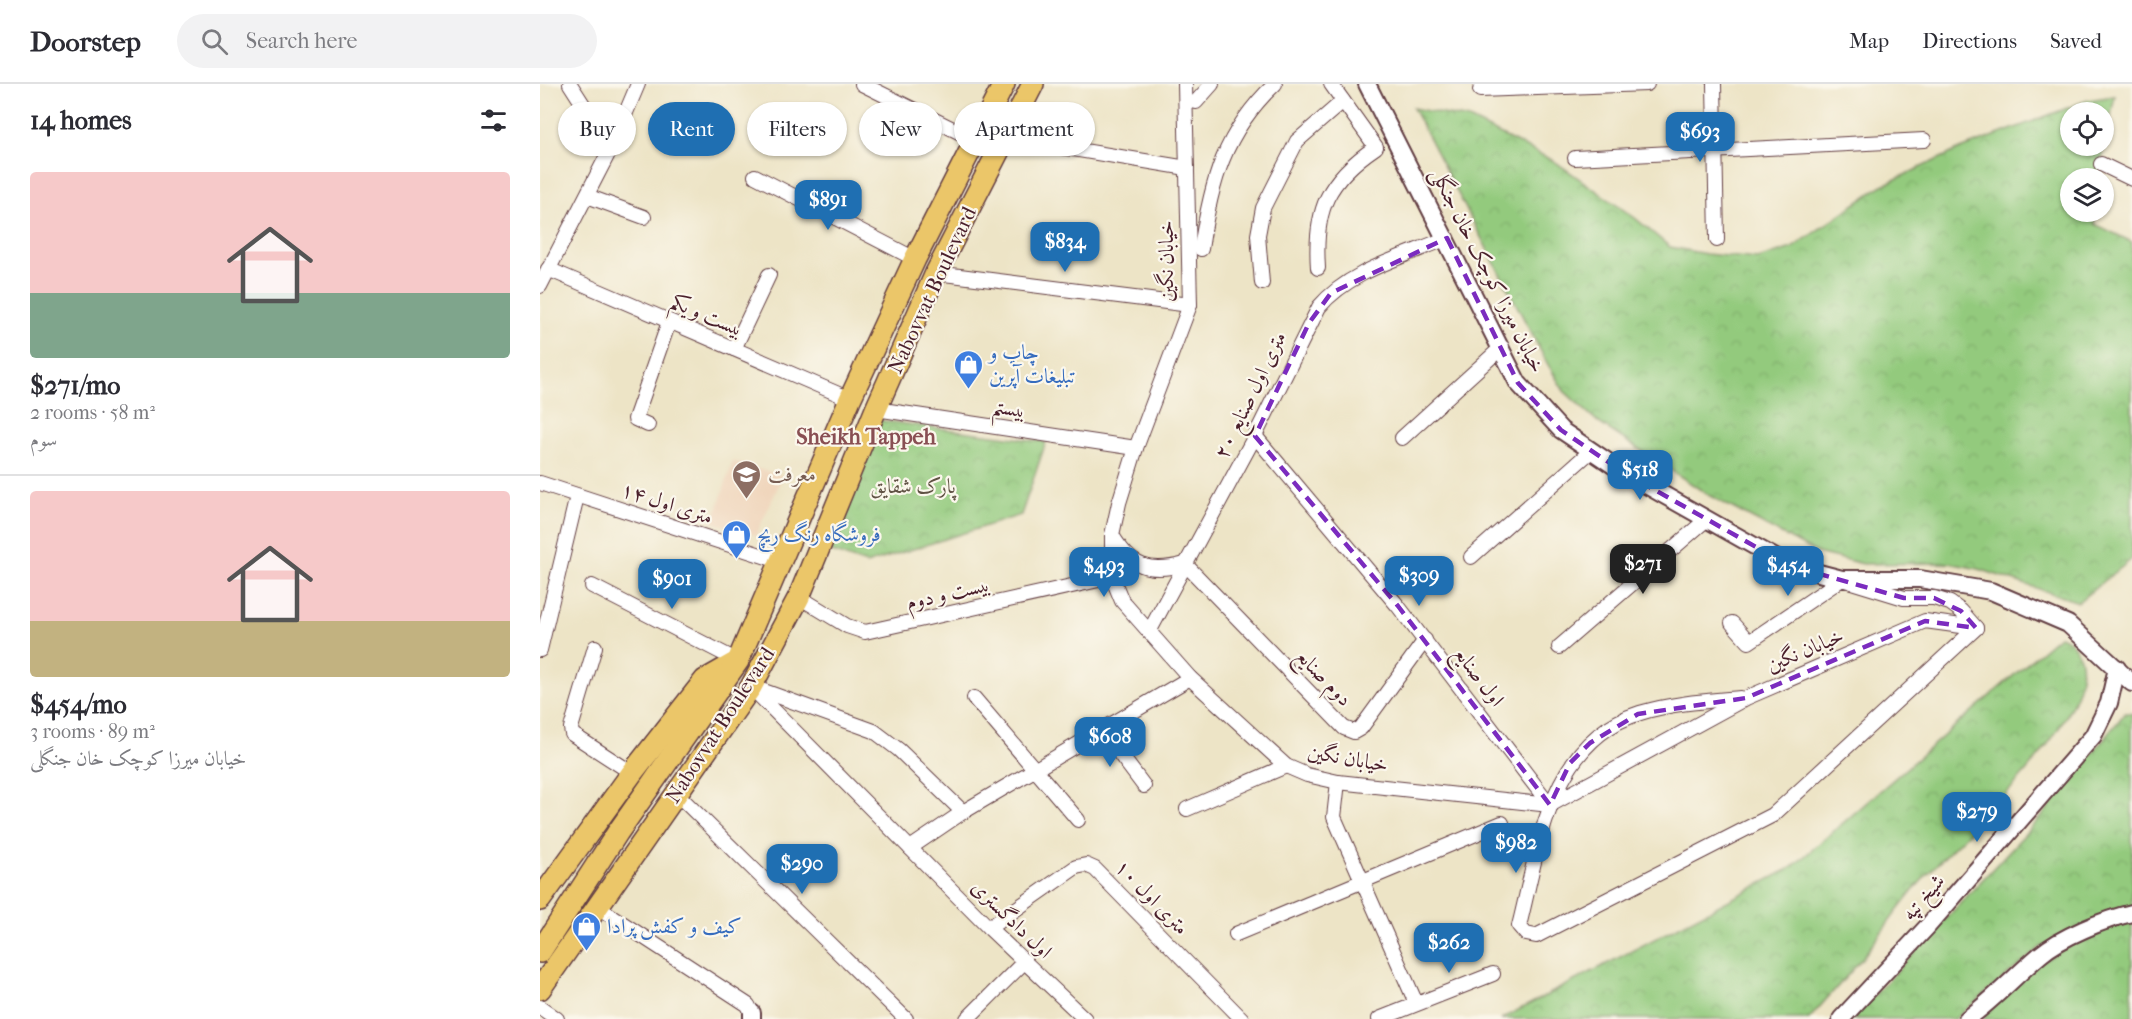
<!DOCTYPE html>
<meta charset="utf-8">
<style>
:root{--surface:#fff;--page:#f2f2f3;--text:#2b2b33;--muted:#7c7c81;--line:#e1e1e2;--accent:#1f6fb2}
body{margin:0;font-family:"IM FELL French Canon",Amiri,serif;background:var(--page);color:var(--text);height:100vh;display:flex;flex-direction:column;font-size:22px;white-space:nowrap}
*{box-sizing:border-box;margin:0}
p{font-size:20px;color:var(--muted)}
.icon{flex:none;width:33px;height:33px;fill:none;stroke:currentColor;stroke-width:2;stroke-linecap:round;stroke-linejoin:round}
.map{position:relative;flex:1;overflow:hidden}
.drawer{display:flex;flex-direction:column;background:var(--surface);width:540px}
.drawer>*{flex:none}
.hud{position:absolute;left:18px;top:18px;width:570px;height:54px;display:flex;gap:12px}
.controls{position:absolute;left:1520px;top:18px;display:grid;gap:12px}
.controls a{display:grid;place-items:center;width:54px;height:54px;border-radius:50%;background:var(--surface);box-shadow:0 2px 4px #0004;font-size:30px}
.price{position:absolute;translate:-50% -51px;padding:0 14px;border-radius:12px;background:var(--accent);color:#fff;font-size:20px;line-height:39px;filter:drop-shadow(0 2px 3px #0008)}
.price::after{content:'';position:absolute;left:50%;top:36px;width:18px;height:14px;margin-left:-9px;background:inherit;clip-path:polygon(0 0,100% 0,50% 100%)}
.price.current{background:#222;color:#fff}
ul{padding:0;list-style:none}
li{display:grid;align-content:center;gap:12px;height:318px;padding:0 30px}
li+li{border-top:2px solid var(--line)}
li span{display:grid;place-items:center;height:186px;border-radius:6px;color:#555}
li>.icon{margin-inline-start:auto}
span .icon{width:108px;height:108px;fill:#fffc;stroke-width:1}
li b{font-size:26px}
h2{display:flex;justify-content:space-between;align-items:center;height:72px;padding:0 30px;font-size:26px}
.tag{padding:0 21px;border-radius:27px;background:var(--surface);box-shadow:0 2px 4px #0004;font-size:21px;line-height:54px}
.tag.current{background:var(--accent);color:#fff}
header{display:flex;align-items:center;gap:36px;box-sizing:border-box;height:84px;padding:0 30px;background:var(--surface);border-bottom:2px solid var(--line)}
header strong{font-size:28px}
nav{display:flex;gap:33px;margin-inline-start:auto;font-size:21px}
.search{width:420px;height:54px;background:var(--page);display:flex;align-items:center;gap:15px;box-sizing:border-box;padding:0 21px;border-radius:33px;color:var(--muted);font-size:22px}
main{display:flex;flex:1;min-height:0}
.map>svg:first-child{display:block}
.built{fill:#f0d6bc}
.park{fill:url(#park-crowns);stroke:#6e7454;stroke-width:1.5;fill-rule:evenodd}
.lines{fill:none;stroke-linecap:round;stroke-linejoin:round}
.minor-casing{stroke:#623d42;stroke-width:16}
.tertiary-casing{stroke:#623d42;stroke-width:20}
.primary-casing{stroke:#623d42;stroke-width:24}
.minor{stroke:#fff;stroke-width:14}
.tertiary{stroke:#fff;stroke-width:16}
.primary{stroke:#ebc669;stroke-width:21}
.marked{fill:none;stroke:#7b2cbf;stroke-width:4.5;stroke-dasharray:12 8;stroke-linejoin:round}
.labels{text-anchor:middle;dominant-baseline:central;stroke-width:4.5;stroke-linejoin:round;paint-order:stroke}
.street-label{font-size:21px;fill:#4a1f2b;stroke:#fbf7ec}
.shop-label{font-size:21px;fill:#366cbe;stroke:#fbf7ec;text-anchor:start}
.education-label{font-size:21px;fill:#785e54;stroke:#fbf7ec;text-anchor:start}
.park-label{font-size:21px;fill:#605244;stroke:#fbf7ec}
.neighbourhood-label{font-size:22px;font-weight:bold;fill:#894f53;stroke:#fbf7ec}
</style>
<header>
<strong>Doorstep</strong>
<div class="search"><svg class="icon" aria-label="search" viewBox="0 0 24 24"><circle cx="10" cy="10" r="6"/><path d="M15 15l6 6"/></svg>Search here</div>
<nav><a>Map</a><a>Directions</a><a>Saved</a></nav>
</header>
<main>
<section class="drawer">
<h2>14 homes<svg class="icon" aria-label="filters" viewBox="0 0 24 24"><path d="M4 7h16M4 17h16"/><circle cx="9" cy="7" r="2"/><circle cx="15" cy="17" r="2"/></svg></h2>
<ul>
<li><span style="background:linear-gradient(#f6c9c9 65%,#7fa58c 0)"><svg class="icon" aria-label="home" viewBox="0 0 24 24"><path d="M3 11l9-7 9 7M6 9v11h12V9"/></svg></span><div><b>$271/mo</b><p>2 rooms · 58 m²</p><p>سوم</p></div></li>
<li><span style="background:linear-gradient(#f6c9c9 70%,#c2b280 0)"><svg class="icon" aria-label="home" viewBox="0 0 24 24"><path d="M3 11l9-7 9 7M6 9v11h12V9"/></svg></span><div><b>$454/mo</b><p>3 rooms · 89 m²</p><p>خیابان میرزا کوچک خان جنگلی</p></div></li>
</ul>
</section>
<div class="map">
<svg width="1592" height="935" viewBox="0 0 1592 935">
<defs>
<pattern id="park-crowns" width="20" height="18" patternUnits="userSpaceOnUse" patternTransform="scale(1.5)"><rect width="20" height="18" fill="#93ca7d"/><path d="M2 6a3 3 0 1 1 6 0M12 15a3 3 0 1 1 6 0" fill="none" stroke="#80ad6c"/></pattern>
</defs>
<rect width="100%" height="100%" fill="#fbf7ec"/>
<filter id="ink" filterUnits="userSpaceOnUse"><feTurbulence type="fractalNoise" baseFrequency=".0167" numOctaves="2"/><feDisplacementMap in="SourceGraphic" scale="12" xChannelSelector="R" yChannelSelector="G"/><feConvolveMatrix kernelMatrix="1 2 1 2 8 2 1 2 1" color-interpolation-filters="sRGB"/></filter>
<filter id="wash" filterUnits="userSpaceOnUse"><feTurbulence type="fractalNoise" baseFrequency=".008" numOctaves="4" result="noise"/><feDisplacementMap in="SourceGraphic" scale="24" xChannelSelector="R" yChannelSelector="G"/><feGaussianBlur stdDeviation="1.35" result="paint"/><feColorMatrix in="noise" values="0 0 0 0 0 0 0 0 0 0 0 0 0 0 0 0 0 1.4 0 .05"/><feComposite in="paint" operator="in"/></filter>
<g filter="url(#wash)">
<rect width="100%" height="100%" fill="#ede4c6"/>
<polygon class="built" points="193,377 243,392 216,451 173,438"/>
<g class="park">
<path d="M1575,12l-17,82h-28v34h26l-1,12 37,18v317l-54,43 -99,-33 -30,-6 -86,1 -46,-11 -107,-57 -111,-73 -35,-32 -17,-28 -134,-255 56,11 85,42 81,57 35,29 36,7 52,5 34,-11 89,-62 77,-36 130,-50zM1530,28h33v34h-33z"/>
<polygon points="336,336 506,358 481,431 326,480 281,464"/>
<path d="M1519,552c10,2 15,8 19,17 28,59 -116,183 -154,225 -22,24 -41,53 -61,79 -17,21 -36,41 -54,62h-308l290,-151z"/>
<polygon points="1585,629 1592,629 1592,824 1501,863 1415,935 1312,935 1500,734"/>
<polygon points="1592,833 1592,935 1444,935 1444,932 1492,884 1538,856"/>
</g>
</g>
<g filter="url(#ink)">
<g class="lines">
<defs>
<g id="minor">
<polyline points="30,0 71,64"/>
<polyline points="322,0 435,56"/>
<polyline points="645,0 650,221 596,364 579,419 572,451 572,493 582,517 650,594 746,682 767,691 798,698 1010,721 1206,614 1385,537 1436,544 1421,527 1410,519 1394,514 1364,514 1302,495 1209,558 1192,539"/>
<polyline points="1174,0 1177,156"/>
<polyline points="940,6 1107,0"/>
<polyline points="656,18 672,0"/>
<polyline points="466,54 647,84"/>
<polyline points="1035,74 1384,56"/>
<polyline points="1561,80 1592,95"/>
<polyline points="215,92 375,175"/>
<polyline points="47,112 104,133"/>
<path d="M661,165c10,-67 23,-117 74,-165"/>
<path d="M778,184c-4,-58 9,-88 58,-121l-45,-63"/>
<polyline points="8,185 310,315"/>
<polyline points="396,189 650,221"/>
<polyline points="722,199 718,151 723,124 757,57 803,17"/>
<polyline points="0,202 71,64 98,0"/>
<polyline points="194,265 229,191"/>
<polyline points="336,325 596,364"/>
<polyline points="108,341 95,335 129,238"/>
<polyline points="715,352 858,522 1010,721"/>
<polyline points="862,354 962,263"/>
<polyline points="0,399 242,478"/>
<path d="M572,451c19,32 37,39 73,29l159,164 10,4 7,-4 64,-88"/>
<polyline points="931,473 1051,367"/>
<polyline points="52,502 198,577"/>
<polyline points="259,513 307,542 325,548 572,493"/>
<path d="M609,548l106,-196 64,-129c31,-37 85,-50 128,-69"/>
<polyline points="55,563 31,644 32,650 92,689"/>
<polyline points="1019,563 1167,435"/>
<polyline points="0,566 37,412"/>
<polyline points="211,603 449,844 545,935"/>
<polyline points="213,603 334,647 359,666 423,728"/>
<polyline points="434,614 538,736"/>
<path d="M1200,614c-33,3 -67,5 -100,15 -91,28 -101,135 -121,213l7,8 10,2 237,-121 203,-187"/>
<polyline points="562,646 604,702"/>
<polyline points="798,698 794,733 876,919"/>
<polyline points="136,709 366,935"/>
<polyline points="647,725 746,682"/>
<polyline points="370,764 423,728 650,594"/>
<polyline points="56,822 208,921 212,929"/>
<polyline points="449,844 536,783 546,781 555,785 702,935"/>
<polyline points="696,850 962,739"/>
<polyline points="0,923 17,935"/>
<polyline points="427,935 485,877"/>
<polyline points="839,935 953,890"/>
</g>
<g id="tertiary">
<polyline points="827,0 978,299 1021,346 1083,388 1248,481 1302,495 1380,495 1451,507 1528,540 1592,599"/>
<polyline points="212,929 212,935"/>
<polyline points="1301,935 1387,843 1553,652 1569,619 1577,584"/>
<path d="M1427,935c26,-19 48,-43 73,-64 21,-18 65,-36 92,-42"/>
</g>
<g id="primary">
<polyline points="0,816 92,689 165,596 193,580"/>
<polyline points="0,868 78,748 198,577 310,315 375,175 464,0"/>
<polyline points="0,905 211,603 259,513 336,325 396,189 493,0"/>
</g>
</defs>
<use href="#minor" class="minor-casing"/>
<use href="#tertiary" class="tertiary-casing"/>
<use href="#primary" class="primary-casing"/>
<use href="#minor" class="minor"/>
<use href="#tertiary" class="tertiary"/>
<use href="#primary" class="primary"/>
</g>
</g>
<path class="marked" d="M907,154l71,145 43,47 62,42 165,93 116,33h30l27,13 15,17 -51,-7 -179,77 -108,16 -48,29 -20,20 -20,42 -152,-199 -143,-170 54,-113 22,-30z"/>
<defs>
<symbol id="shop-pin" viewBox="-11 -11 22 30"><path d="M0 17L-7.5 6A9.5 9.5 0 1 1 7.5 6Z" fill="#3f7fe0" stroke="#fbf7ec"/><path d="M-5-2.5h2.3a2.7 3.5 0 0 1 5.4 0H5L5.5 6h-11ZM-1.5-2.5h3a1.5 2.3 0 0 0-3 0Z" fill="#fff"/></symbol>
<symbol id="school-pin" viewBox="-11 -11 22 30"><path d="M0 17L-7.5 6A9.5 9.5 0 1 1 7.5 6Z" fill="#8d6e63" stroke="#fbf7ec"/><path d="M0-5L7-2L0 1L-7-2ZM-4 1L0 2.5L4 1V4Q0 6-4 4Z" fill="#fff"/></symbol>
</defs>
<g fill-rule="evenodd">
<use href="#shop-pin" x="412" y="264" width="33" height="45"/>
<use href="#school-pin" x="190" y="374" width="33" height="45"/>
<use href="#shop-pin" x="180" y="434" width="33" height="45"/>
<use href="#shop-pin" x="30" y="826" width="33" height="45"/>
</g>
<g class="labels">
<g class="street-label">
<text transform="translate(626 177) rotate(-90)">خیابان نگین</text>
<text transform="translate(948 186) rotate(63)">خیابان میرزا کوچک خان جنگلی</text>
<text transform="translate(392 206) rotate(-65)">Nabovvat Boulevard</text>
<text transform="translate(167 231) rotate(23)">بیست و یکم</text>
<text transform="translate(710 311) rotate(-64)">۲۰ متری اول صنایع</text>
<text transform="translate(469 324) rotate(9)">بیستم</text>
<text transform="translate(127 419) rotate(18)">۱۴ متری اول</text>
<text transform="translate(408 509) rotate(-13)">بیست و دوم</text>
<text transform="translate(1265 566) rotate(-23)">خیابان نگین</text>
<text transform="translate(939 592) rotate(53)">اول صنایع</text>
<text transform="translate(784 593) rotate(46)">دوم صنایع</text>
<text transform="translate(180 641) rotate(-57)">Nabovvat Boulevard</text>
<text transform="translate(808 674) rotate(10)">خیابان نگین</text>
<text transform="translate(612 813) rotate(46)">۱۰ متری اول</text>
<text transform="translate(1383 813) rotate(-49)">شیخ تپه</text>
<text transform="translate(472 835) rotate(44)">اول دادگستری</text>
</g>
<g class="shop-label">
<text x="449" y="268">چاپ و<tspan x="449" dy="24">تبلیغات آپرین</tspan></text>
<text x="217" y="450">فروشگاه رنگ ریچ</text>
<text x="67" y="842">کیف و کفش پرادا</text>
</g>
<g class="education-label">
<text x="228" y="390">معرفت</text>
</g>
<g class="park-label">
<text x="373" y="402">پارک شقایق</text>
</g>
<g class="neighbourhood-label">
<text x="326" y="353">Sheikh Tappeh</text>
</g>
</g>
</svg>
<div class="controls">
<a><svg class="icon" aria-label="locate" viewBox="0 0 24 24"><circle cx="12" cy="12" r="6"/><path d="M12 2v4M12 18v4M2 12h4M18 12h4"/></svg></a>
<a><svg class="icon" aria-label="layers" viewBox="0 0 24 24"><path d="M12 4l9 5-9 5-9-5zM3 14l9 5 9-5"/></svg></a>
</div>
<b class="price" style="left:1160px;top:79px">$693</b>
<b class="price" style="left:288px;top:147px">$891</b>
<b class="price" style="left:525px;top:189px">$834</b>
<b class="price" style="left:1100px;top:417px">$518</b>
<b class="price current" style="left:1103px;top:511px">$271</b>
<b class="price" style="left:1248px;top:513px">$454</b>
<b class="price" style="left:564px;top:514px">$493</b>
<b class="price" style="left:879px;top:523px">$309</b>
<b class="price" style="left:132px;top:526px">$901</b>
<b class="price" style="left:570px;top:684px">$608</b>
<b class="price" style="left:1437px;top:759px">$279</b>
<b class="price" style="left:976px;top:790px">$982</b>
<b class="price" style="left:262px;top:811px">$290</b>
<b class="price" style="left:909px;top:890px">$262</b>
<div class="hud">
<a class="tag">Buy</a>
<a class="tag current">Rent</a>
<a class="tag">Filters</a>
<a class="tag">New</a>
<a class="tag">Apartment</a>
</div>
</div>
</main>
